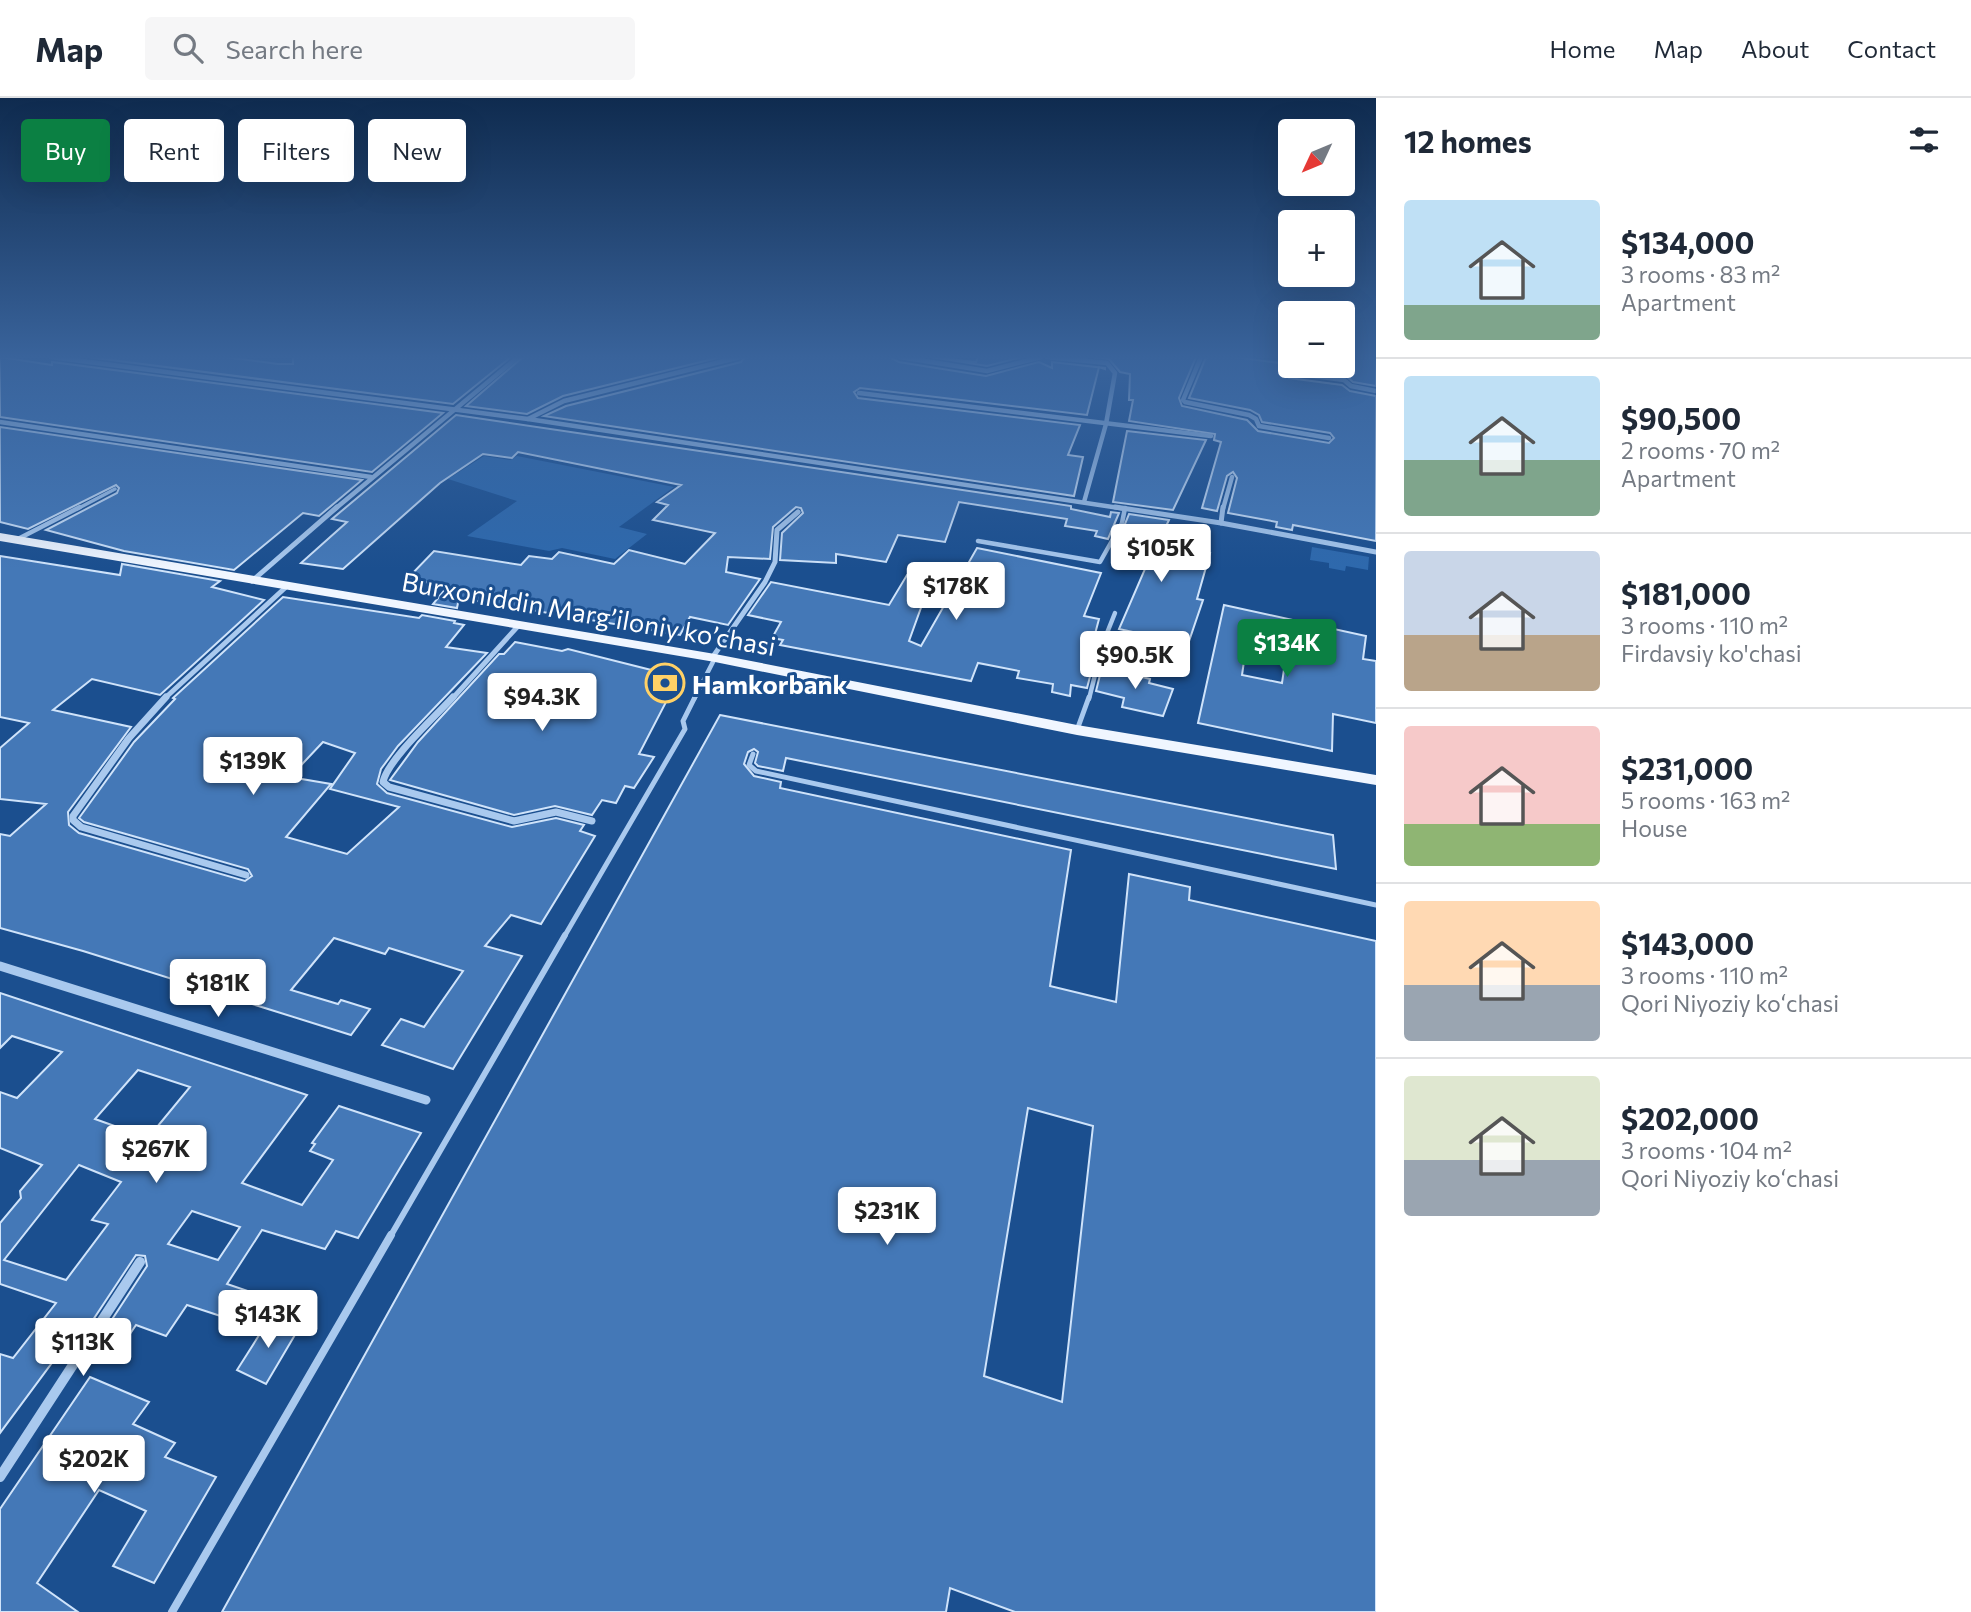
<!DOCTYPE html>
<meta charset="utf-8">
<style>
:root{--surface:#fff;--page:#f6f6f7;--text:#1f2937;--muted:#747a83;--line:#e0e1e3;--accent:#0b8043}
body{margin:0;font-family:Commissioner,sans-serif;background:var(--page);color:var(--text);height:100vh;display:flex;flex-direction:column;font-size:26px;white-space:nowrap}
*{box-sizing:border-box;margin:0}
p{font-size:23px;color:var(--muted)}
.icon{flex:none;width:38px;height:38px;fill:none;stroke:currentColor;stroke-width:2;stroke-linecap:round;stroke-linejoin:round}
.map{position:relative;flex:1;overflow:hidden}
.side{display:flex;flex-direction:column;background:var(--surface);width:595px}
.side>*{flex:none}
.guide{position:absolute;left:21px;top:21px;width:665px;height:63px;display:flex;gap:14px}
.needle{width:46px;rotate:226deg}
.fabs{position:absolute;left:1278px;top:21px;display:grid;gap:14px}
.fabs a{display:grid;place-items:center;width:77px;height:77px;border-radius:7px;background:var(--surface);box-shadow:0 7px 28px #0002;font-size:35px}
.price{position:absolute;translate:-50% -60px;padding:0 16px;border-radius:7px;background:#fff;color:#222;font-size:23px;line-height:46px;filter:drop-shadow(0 2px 4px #0008)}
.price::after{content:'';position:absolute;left:50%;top:42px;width:21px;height:16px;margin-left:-10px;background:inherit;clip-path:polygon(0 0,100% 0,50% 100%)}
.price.on{background:var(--accent);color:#fff}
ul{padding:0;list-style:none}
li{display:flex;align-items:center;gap:21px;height:175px;padding:0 28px}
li+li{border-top:2px solid var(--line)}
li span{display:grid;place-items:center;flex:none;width:196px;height:140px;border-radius:7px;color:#555}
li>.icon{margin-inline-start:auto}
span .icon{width:84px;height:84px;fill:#fffc;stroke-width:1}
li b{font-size:30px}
h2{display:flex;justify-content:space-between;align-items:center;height:84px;padding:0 28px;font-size:30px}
.tag{padding:0 24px;border-radius:7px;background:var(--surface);box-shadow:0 7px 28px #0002;font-size:24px;line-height:63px}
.tag.on{background:var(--accent);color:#fff}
header{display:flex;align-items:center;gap:42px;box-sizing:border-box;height:98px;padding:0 35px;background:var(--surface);border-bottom:2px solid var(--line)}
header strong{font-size:33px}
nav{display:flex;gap:38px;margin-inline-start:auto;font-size:24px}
.search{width:490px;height:63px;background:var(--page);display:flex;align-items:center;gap:18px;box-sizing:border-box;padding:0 24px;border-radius:7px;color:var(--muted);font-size:26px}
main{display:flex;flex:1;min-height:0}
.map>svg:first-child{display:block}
.green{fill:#2e69ad}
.building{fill:#4478b7;stroke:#cfe3fa;stroke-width:2;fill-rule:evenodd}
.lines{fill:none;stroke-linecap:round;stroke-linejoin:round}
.lane-far4{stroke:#a9c9ee;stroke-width:3.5}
.lane-far3{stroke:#a9c9ee;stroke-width:4.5}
.lane-far2{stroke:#a9c9ee;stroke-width:5}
.lane-far1{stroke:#a9c9ee;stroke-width:6}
.lane{stroke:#a9c9ee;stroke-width:8}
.street-far4{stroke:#a9c9ee;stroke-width:4.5}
.street-far3{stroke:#a9c9ee;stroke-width:5}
.street-far2{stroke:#a9c9ee;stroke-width:7}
.street-far1{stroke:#a9c9ee;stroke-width:9}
.street{stroke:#a9c9ee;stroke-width:10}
.primary{fill:#f0f6ff;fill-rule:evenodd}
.labels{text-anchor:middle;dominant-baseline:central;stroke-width:6;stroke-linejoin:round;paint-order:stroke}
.street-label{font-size:26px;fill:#fff;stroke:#1b4f8f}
.poi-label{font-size:26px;font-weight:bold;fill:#fff;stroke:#1b4f8f;text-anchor:start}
</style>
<header>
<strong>Map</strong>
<div class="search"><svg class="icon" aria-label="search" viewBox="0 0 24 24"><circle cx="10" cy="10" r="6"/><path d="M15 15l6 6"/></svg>Search here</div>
<nav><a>Home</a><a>Map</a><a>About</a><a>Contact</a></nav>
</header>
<main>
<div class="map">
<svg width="1376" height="1514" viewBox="0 0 1376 1514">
<rect width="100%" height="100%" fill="#1b4f8f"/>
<g class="green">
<polygon points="484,358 510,362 517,358 674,389 619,429 647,436 615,461 562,450 549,453 467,438 517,403 448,381"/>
<polygon points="1312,449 1369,459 1368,472 1346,468 1345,473 1329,470 1329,465 1310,462"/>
</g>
<g class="building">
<polygon points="0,259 52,267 52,264 443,315 372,374 0,319"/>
<polygon points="88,259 225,259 278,266 293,266 293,259 511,259 453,306"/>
<polygon points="523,259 721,259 563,298 527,316 466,308"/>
<polygon points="745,259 889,259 899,264 986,278 1039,264 1052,270 1052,264 1105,270 1105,271 1099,269 1087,317 860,290 854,294 858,300 1080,327 1068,357 1083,359 1074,398 544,318 566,308 741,264"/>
<polygon points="931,259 976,264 978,259 1022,259 987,268"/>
<polygon points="1094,259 1196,259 1179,300 1182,308 1247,322 1258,333 1329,345 1334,340 1330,335 1262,324 1259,317 1250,312 1189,300 1206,259 1235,259 1288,266 1290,259 1290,268 1342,268 1342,259 1376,259 1376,288 1353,284 1345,277 1291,270 1285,275 1289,280 1342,287 1350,293 1376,298 1376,443 1293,427 1292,432 1276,429 1277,424 1228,415 1237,380 1233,374 1227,378 1217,413 1202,410 1221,344 1214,342 1215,336 1129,323 1133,302 1129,302 1130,276 1120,274 1109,261"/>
<polygon points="456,317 1071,408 1071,411 1110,419 1111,414 1119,415 1108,441 1095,438 1097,433 1065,428 1067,421 959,404 945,444 898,437 886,464 836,456 836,465 780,462 782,435 803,415 801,410 796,409 773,429 770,461 728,459 726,474 760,481 728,527 690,519 680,537 459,500 457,510 433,506 448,488 407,481 434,453 521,467 529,458 552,461 559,454 614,466 629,452 685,466 715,435 653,422 668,407 657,404 681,387 518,354 512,360 483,356 440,385 343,471 301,465 347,424 332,421"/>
<polygon points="0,329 362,382 319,418 303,415 234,472 124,453 46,432 117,395 119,390 116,387 28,431 0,424"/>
<polygon points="1127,333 1206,342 1173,412 1113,404"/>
<polygon points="1129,416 1169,422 1151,459 1186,466 1190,452 1210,455 1197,501 1203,502 1188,546 1119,531 1145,471 1114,464 1124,444 1118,443"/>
<polygon points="977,450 1101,475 1084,518 1099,521 1087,566 1093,567 1087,590 1071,587 1070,598 1052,594 1053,586 1017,580 1019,573 978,565 971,583 780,547 783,542 772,540 781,524 748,517 771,484 889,507 907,477 931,482 909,543 921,548"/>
<path d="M0,458l120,19 2,-11 98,17 -8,6 52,13 -104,95 -68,-16 -39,31 78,17 -63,85 1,13 10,8 166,48 7,-5 -4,-7 -164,-47 -5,-4 55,-76 41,-43 -2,-1 110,-101 136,21 3,-3 33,6 -1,2 10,2 -18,22 41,6 -89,93 -17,23 -4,15 10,9 125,34 44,-9 28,7 -4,6 15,5 -54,88 -30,-9 -26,31 37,10 -69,113 -71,-24 19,-26 23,8 39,-56 -74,-23 -4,6 -51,-16 -43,52 47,14 3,-4 29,9 -19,26 -268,-84 -83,-23v-94l10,2 36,-32 -46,-5v-51l29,-25 -29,-6zM323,644l32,11 -25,36 69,18 -52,47 -61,-17 45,-53 -41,-7z"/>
<path d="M1224,507l142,31 -3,23 13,2v62l-43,-9 -1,37 -134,-28zM1247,543l40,8 -5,34 -40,-8z"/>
<polygon points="515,544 562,553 568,551 679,579 639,656 654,659 634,690 625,688 616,705 602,702 592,717 555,708 514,717 390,682 418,644 499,556 504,556"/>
<polygon points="1102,569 1150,581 1149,585 1173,591 1163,618 1122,609 1124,600 1096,593"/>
<path d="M720,617l613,120 3,34 -550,-111 -3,13 -25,-5 -3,-3 3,-11 -4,-3 -6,3 -4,12 10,12 27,6 -1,6 291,62 -21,136 66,16 13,-128 61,13 -1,13 187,41v671h-361l-65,-24 -4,24h-724zM1028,1010l65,18 -31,276 -78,-26z"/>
<path d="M0,895l307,102 -65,88 60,22 31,-45 -23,-9 5,-7 -3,-1 27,-37 82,27 -63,105 -22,-7 -11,18 -63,-19 -35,54 38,13 -17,28 -61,-20 -21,31 -30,-11 -25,37 -21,-9 57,-87 -2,-10 -9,-1 -61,92 -9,-3 -66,89v-79l13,4 43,-55 -56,-19v-61l21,-25 -1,-7 22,-26 -42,-17v-56l17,6 45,-46 -50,-16 -12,12zM138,972l52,17 -42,51 -53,-19zM79,1067l42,17 -29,38 16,4 -42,56 -62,-20zM192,1113l48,16 -22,33 -50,-16z"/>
<polygon points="270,1220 299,1230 266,1286 237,1272"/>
<polygon points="90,1279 149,1304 133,1326 175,1345 165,1359 216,1379 154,1485 113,1468 146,1413 99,1392 37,1485 78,1514 0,1514 0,1411"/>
</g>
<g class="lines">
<polyline class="lane-far4" points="77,411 115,391"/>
<g class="lane-far3">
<polyline points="16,442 80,409"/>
<polyline points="978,443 1100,464 1122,425 1125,410"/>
<polyline points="694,601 715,560"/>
<polyline points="1089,601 1103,545 1115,515"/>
</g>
<g class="lane-far2">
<polyline points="1077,632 1089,599"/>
<polyline points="753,656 749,667 756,673 1376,807"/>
<polyline points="564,839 685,631 683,623 695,599"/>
</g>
<polyline class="lane-far1" points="390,1139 565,837"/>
<polyline class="lane" points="172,1514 391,1137"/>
<g class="street-far4">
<polyline points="51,259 528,321 1126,411"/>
<polyline points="900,259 987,273 1041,259"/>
<polyline points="1047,259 1107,265 1115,275 1106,326 1084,404"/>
<polyline points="1201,259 1183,302 1185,304 1249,317 1256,321 1259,328 1329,340"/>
<polyline points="1290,275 1344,282 1351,288 1376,293"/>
<polyline points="859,295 1211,338"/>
<polyline points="528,321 564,303 740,259"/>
<polyline points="0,324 371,379"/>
<polyline points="335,411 518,259"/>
<polyline points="1223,411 1232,379"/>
</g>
<g class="street-far3">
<polyline points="1115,409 1221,425 1376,454"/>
<polyline points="1221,425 1223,409"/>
<polyline points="252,483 337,409"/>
<polyline points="712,560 765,484 775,464 777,432 798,414"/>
<polyline points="164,601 286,489"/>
<polyline points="452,601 519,527"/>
</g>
<g class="street-far2">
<polyline points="166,599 129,640 73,718 73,722 81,729 246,777"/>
<path d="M453,599c-17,19 -65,62 -70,85l6,5 125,34 42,-9 36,9"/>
</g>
<polyline class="street-far1" points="0,868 426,1002"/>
<polyline class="street" points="0,1379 140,1164"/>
<polygon class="primary" points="0,435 715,556 1077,627 1376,677 1376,687 1077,637 715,564 0,443"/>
</g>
<linearGradient id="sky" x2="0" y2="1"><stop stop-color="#0f2b4f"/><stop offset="0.55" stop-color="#39639b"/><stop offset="1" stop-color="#39639b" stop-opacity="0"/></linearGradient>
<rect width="1376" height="471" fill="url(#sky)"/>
<defs>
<symbol id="bank-ring" viewBox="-11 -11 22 22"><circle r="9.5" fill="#1b4f8f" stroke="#ffd166" stroke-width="1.5"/><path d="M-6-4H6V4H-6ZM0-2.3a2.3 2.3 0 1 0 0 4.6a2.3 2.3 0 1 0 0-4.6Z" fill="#ffd166"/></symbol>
</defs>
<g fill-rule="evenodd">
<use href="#bank-ring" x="643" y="563" width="44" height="44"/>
</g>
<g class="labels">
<g class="street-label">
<text transform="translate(589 515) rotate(10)">Burxoniddin Marg’iloniy ko’chasi</text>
</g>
<g class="poi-label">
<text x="692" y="585">Hamkorbank</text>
</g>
</g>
</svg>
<div class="fabs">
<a><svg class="needle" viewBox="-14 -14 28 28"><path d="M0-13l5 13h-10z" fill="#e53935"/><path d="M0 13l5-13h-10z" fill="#747a83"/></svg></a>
<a>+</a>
<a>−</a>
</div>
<b class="price" style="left:1161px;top:486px">$105K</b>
<b class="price" style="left:956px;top:524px">$178K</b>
<b class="price on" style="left:1287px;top:581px">$134K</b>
<b class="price" style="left:1135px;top:593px">$90.5K</b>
<b class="price" style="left:542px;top:635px">$94.3K</b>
<b class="price" style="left:253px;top:699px">$139K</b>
<b class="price" style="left:218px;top:921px">$181K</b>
<b class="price" style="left:156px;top:1087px">$267K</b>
<b class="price" style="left:887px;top:1149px">$231K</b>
<b class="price" style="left:268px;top:1252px">$143K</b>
<b class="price" style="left:83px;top:1280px">$113K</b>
<b class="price" style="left:94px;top:1397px">$202K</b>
<div class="guide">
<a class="tag on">Buy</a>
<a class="tag">Rent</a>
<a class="tag">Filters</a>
<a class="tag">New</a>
</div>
</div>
<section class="side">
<h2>12 homes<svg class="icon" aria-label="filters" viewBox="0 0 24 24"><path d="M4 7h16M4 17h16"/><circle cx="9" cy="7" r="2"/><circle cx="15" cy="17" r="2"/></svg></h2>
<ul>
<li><span style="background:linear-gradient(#bfe0f5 75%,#7fa58c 0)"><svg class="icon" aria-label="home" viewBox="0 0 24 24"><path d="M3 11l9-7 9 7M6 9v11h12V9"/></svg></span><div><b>$134,000</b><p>3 rooms · 83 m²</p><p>Apartment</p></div></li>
<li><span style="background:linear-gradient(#bfe0f5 60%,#7fa58c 0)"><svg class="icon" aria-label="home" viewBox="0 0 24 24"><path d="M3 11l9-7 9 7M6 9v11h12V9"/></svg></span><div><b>$90,500</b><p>2 rooms · 70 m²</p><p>Apartment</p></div></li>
<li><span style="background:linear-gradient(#c9d6e8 60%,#b9a48a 0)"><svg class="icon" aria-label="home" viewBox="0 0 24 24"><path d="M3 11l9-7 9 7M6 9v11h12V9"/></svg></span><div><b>$181,000</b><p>3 rooms · 110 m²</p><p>Firdavsiy ko'chasi</p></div></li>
<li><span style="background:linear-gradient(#f6c9c9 70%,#8fb573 0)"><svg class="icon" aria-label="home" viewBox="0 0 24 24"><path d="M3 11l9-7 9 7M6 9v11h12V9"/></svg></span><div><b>$231,000</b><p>5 rooms · 163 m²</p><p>House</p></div></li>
<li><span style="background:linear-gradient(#ffd9b3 60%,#9aa5b1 0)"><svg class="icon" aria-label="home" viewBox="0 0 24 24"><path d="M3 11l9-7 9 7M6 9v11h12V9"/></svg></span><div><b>$143,000</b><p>3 rooms · 110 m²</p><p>Qori Niyoziy koʻchasi</p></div></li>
<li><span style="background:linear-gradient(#dfe7d0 60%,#9aa5b1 0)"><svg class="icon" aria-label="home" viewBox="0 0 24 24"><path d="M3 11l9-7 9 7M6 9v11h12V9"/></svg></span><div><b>$202,000</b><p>3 rooms · 104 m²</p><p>Qori Niyoziy koʻchasi</p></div></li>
</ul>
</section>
</main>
